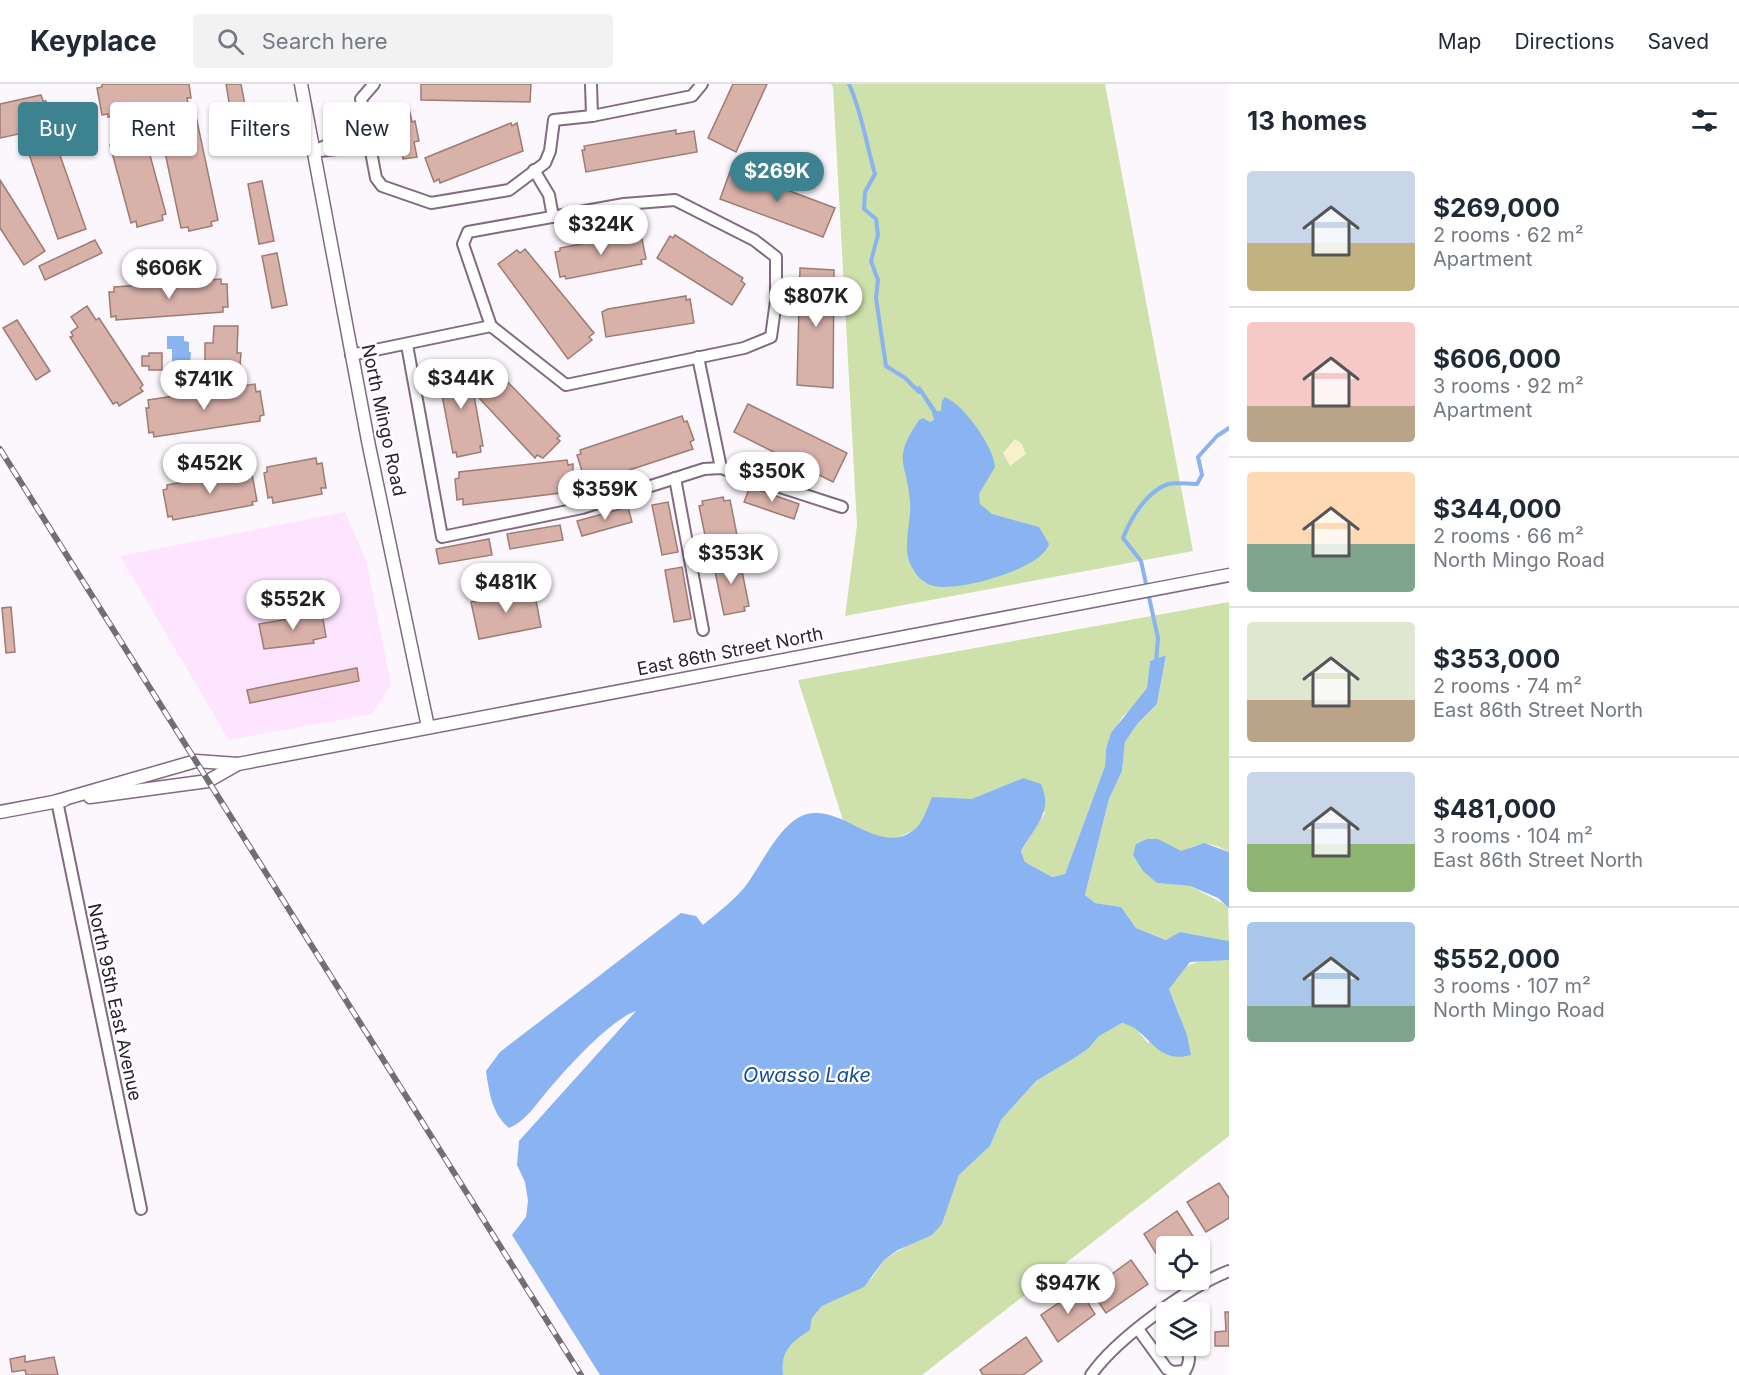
<!DOCTYPE html>
<meta charset="utf-8">
<style>
:root{--surface:#fff;--page:#f2f2f3;--text:#1f2937;--muted:#747a83;--line:#e0e1e3;--accent:#3d8290}
body{margin:0;font-family:Inter,sans-serif;background:var(--page);color:var(--text);height:100vh;display:flex;flex-direction:column;font-size:22px;white-space:nowrap}
*{box-sizing:border-box;margin:0}
p{font-size:20px;color:var(--muted)}
.icon{flex:none;width:33px;height:33px;fill:none;stroke:currentColor;stroke-width:2;stroke-linecap:round;stroke-linejoin:round}
.map{position:relative;flex:1;overflow:hidden}
.details{display:flex;flex-direction:column;background:var(--surface);width:510px}
.details>*{flex:none}
.top-card{position:absolute;left:18px;top:18px;width:570px;height:54px;display:flex;gap:12px}
.tools{position:absolute;left:1156px;top:1152px;display:grid;gap:12px}
.tools a{display:grid;place-items:center;width:54px;height:54px;border-radius:6px;background:var(--surface);box-shadow:0 2px 4px #0004;font-size:30px}
.price{position:absolute;translate:-50% -51px;padding:0 14px;border-radius:21px;background:#fff;color:#222;font-size:20px;line-height:39px;filter:drop-shadow(0 2px 3px #0008)}
.price::after{content:'';position:absolute;left:50%;top:36px;width:18px;height:14px;margin-left:-9px;background:inherit;clip-path:polygon(0 0,100% 0,50% 100%)}
.price.selected{background:var(--accent);color:#fff}
ul{padding:0;list-style:none}
li{display:flex;align-items:center;gap:18px;height:150px;padding:0 18px}
li+li{border-top:2px solid var(--line)}
li span{display:grid;place-items:center;flex:none;width:168px;height:120px;border-radius:6px;color:#555}
li>.icon{margin-inline-start:auto}
span .icon{width:72px;height:72px;fill:#fffc;stroke-width:1}
li b{font-size:26px}
h2{display:flex;justify-content:space-between;align-items:center;height:72px;padding:0 18px;font-size:26px}
.chip{padding:0 21px;border-radius:6px;background:var(--surface);box-shadow:0 2px 4px #0004;font-size:21px;line-height:54px}
.chip.selected{background:var(--accent);color:#fff}
header{display:flex;align-items:center;gap:36px;box-sizing:border-box;height:84px;padding:0 30px;background:var(--surface);border-bottom:2px solid var(--line)}
header strong{font-size:28px}
nav{display:flex;gap:33px;margin-inline-start:auto;font-size:21px}
.search{width:420px;height:54px;background:var(--page);display:flex;align-items:center;gap:15px;box-sizing:border-box;padding:0 21px;border-radius:6px;color:var(--muted);font-size:22px}
main{display:flex;flex:1;min-height:0}
.map>svg:first-child{display:block}
.built{fill:#fde4ff}
.green{fill:#cee1aa}
.sand{fill:#f9efca}
.water{fill:#89b4f1}
.lines{fill:none;stroke-linecap:round;stroke-linejoin:round}
.stream{stroke:#89b4f1;stroke-width:4}
.building{fill:#d8b1a9;stroke:#9e7b73;stroke-width:1.5}
.minor-casing{stroke:#816a82;stroke-width:14}
.tertiary-casing{stroke:#816a82;stroke-width:15}
.minor{stroke:#fff;stroke-width:10}
.tertiary{stroke:#fff;stroke-width:12}
.rail-casing{stroke:#756d76;stroke-width:6}
.rail{stroke:#fff;stroke-width:4;stroke-dasharray:11;stroke-linecap:butt}
.labels{text-anchor:middle;dominant-baseline:central;stroke-width:4.5;stroke-linejoin:round;paint-order:stroke}
.street-label{font-size:18px;fill:#29202a;stroke:#fff}
.water-label{font-size:20px;font-style:italic;fill:#164c93;stroke:#fff}
</style>
<header>
<strong>Keyplace</strong>
<div class="search"><svg class="icon" aria-label="search" viewBox="0 0 24 24"><circle cx="10" cy="10" r="6"/><path d="M15 15l6 6"/></svg>Search here</div>
<nav><a>Map</a><a>Directions</a><a>Saved</a></nav>
</header>
<main>
<div class="map">
<svg width="1229" height="1291" viewBox="0 0 1229 1291">
<rect width="100%" height="100%" fill="#fcf7fd"/>
<polygon class="built" points="345,428 366,476 391,601 372,630 229,656 120,472"/>
<g class="green">
<polygon points="831,0 1105,0 1193,467 845,532 857,441 833,3"/>
<path d="M1229,518v250c-36,-22 -52,5 -72,31l33,3 38,20 1,35 -49,-9 -13,8 -31,-12 -15,-21 -26,-4 -10,-8 24,-96 13,-28 3,-29 13,-19 19,-19 9,-49 -16,6 -3,27 -11,16 -14,13 -16,32 -1,17 -40,108 -13,3 -27,-15 -4,-11 24,-38 -22,-35 -50,21h-19l-38,30 -21,10 -18,-3 -34,-16 -45,-140z"/>
<path d="M1216,875l13,1v176l-307,239h-139c-2,-25 7,-31 27,-45l2,-12 10,-12 24,-11 26,-17 12,-18 58,-36 17,-49 31,-29 11,-26 35,-39 40,-24 13,-9 10,-12 23,-13 11,2 15,18 32,-27 -11,-27c16,-25 17,-26 47,-30z"/>
</g>
<polygon class="sand" points="1015,355 1022,360 1026,370 1010,382 1003,369"/>
<g class="water">
<polygon points="167,252 184,252 184,257 189,258 189,268 191,268 189,292 172,292 172,265 167,265"/>
<path d="M920,302l17,25h4l1,-10 3,-4c19,8 49,50 50,70l-16,27 1,10 12,10 47,13 10,17c-7,25 -90,48 -115,42 -9,-2 -17,-9 -21,-17 -13,-21 -1,-44 -3,-67 -3,-42 -19,-40 9,-82l4,-2 7,4 4,-2 -2,-8 -16,-25z"/>
<path d="M1166,571l-9,49 -19,19 -13,19 -3,29 -13,28 -24,96 10,8 26,4 15,21 30,12 14,-8 49,9v19l-39,2 -21,27 18,46 4,20c-37,10 -41,-26 -69,-32l-23,13 -10,12 -13,9 -40,24 -35,39 -11,26 -31,29 -17,49 -10,11 -34,15 -14,10 -20,27 -42,19 -10,12 -2,12c-20,14 -29,20 -27,45h-183l-88,-140 14,-18 2,-16 -3,-19 -8,-17 2,-24 117,-130c-26,9 -68,56 -87,78 -12,14 -23,32 -40,39 -17,-14 -20,-36 -23,-57l14,-19 181,-139 15,3 7,9c14,-12 29,-23 41,-37 16,-20 35,-64 60,-73 38,-13 76,44 111,14 8,-6 13,-23 17,-32l40,2 51,-21 18,6c13,27 -7,44 -20,67l4,11 27,15 13,-3 40,-108 1,-17 5,-16 36,-45 3,-27z"/>
<polygon points="1147,755 1158,755 1181,767 1204,759 1229,768 1229,824 1218,814 1190,802 1157,799 1143,787 1133,771 1136,760"/>
</g>
<g class="lines">
<g class="stream">
<path d="M849,0c13,29 17,59 26,90l-10,18 -1,17 12,10 2,16 -7,26 7,19 -2,18 10,68 19,12 14,14"/>
<path d="M1156,578l2,-24 -17,-77 -18,-23c8,-20 23,-46 45,-54 8,-2 21,0 29,0l5,-9 -4,-18 19,-21 12,-8"/>
</g>
</g>
<g class="building">
<polygon points="102,0 189,0 191,14 187,14 188,19 108,33 108,30 102,31 97,4 102,3"/>
<polygon points="226,0 241,0 246,27 231,30"/>
<polygon points="421,0 531,0 530,18 421,16"/>
<polygon points="733,0 767,0 736,68 708,54"/>
<polygon points="41,11 43,17 46,17 50,39 46,40 47,44 0,54 0,20"/>
<polygon points="409,25 412,38 415,37 419,57 414,58 417,73 403,75 400,59 392,61 389,42 395,41 393,27"/>
<polygon points="189,28 190,33 196,32 218,136 211,138 212,142 189,147 188,143 181,144 159,40 167,38 166,33"/>
<polygon points="511,39 512,42 517,39 523,67 440,99 439,95 434,98 425,74"/>
<polygon points="676,46 676,50 694,47 697,68 586,88 582,66 585,66 584,62"/>
<polygon points="140,48 141,54 145,53 166,130 162,131 163,136 137,143 136,137 131,139 110,61 114,60 112,55"/>
<polygon points="56,60 86,145 58,155 29,70"/>
<polygon points="731,85 835,124 823,153 720,115"/>
<polygon points="0,96 45,167 24,181 0,144"/>
<polygon points="262,97 274,157 259,160 248,100"/>
<polygon points="636,149 641,150 646,175 641,176 642,180 566,195 565,192 560,193 555,168 560,167 560,164"/>
<polygon points="675,151 743,194 741,197 745,200 732,221 657,174 670,152 673,154"/>
<polygon points="95,156 102,169 45,196 39,182"/>
<polygon points="525,165 594,249 589,253 592,256 568,275 498,180 517,166 520,169"/>
<polygon points="277,169 287,221 272,224 262,172"/>
<polygon points="800,184 834,186 833,304 797,301"/>
<polygon points="221,195 221,200 227,200 228,223 223,223 223,228 116,236 116,232 111,233 109,208 114,208 114,203"/>
<polygon points="686,212 686,216 690,215 694,239 606,253 602,228 608,225"/>
<polygon points="87,222 96,236 99,234 143,301 140,304 143,307 119,322 117,318 113,320 70,253 73,252 71,248 78,243 71,233"/>
<polygon points="17,236 50,287 36,296 3,244"/>
<polygon points="214,242 238,242 237,269 241,269 240,282 232,282 231,296 205,291 205,259 213,259"/>
<polygon points="149,269 162,269 162,286 149,286 149,282 142,282 142,272 149,272"/>
<polygon points="468,278 483,362 480,362 481,368 457,373 456,368 453,369 438,290 442,289 441,284"/>
<polygon points="500,290 560,352 557,354 560,357 543,374 537,371 535,374 479,314 482,312 479,309"/>
<polygon points="255,300 256,308 260,307 264,331 260,332 260,337 154,353 153,348 149,349 146,324 149,324 148,316"/>
<polygon points="748,320 847,369 833,398 734,348"/>
<polygon points="682,332 684,338 687,337 694,356 690,358 693,365 590,399 588,392 584,393 577,371 581,370 580,366"/>
<polygon points="316,374 317,380 322,379 326,404 321,404 322,410 273,419 272,413 268,414 264,389 267,388 267,383"/>
<polygon points="567,376 568,381 573,380 573,403 568,403 569,408 463,421 463,415 457,416 455,395 459,394 459,388"/>
<polygon points="246,387 247,391 252,390 257,417 252,418 253,421 173,436 172,432 168,433 163,406 167,405 167,401"/>
<polygon points="750,403 799,420 794,435 744,418"/>
<polygon points="723,413 724,417 730,416 740,466 734,467 736,473 713,478 712,471 709,471 699,422 703,421 702,417"/>
<polygon points="668,418 678,468 662,471 652,421"/>
<polygon points="628,423 632,438 582,452 577,437"/>
<polygon points="560,441 563,456 510,465 507,450"/>
<polygon points="489,455 492,471 439,480 436,465"/>
<polygon points="739,472 749,522 744,523 745,527 724,531 713,478"/>
<polygon points="682,483 691,535 674,538 665,486"/>
<polygon points="534,506 541,543 479,555 471,518"/>
<polygon points="11,523 15,568 6,569 2,524"/>
<polygon points="322,529 326,553 313,556 314,559 264,565 259,540"/>
<polygon points="357,584 359,597 250,619 247,606"/>
<polygon points="1219,1099 1229,1114 1229,1134 1206,1148 1187,1118"/>
<polygon points="1177,1127 1196,1157 1187,1162 1167,1162 1167,1175 1162,1179 1144,1150"/>
<polygon points="1131,1176 1148,1200 1106,1229 1090,1206"/>
<polygon points="1079,1205 1095,1230 1058,1258 1041,1231"/>
<polygon points="1225,1228 1229,1228 1229,1262 1215,1262 1215,1248 1226,1247"/>
<polygon points="1026,1253 1042,1277 1023,1291 983,1291 980,1286"/>
<polygon points="25,1272 25,1278 54,1273 58,1291 26,1291 25,1286 12,1288 10,1275"/>
</g>
<g class="lines">
<defs>
<g id="minor">
<polyline points="374,0 361,15 376,94 382,102 431,119 509,106 545,79 550,67 554,36 592,32 692,12 702,0"/>
<polyline points="591,0 592,32"/>
<polyline points="314,67 338,56 368,49"/>
<polyline points="320,67 370,61"/>
<polyline points="534,86 549,111 553,133"/>
<polygon points="675,116 754,156 776,173 776,217 771,253 744,264 566,301 491,242 463,160 468,148 624,120"/>
<polyline points="407,261 442,453 582,424 704,385 721,384 842,423"/>
<polyline points="351,271 491,242"/>
<polyline points="698,273 721,384"/>
<polyline points="675,394 703,546"/>
<polyline points="57,717 141,1125"/>
<path d="M1138,1245l29,40 6,3 12,-1c5,-9 6,-16 -1,-25"/>
<path d="M1091,1291c25,-36 97,-88 138,-104"/>
</g>
<g id="tertiary">
<polyline points="301,0 369,362 428,643"/>
<polyline points="90,713 208,697 238,680"/>
<polyline points="57,717 196,677 238,680 1229,491"/>
<polyline points="0,728 64,716"/>
</g>
</defs>
<use href="#minor" class="minor-casing"/>
<use href="#tertiary" class="tertiary-casing"/>
<use href="#minor" class="minor"/>
<use href="#tertiary" class="tertiary"/>
<defs>
<polyline id="rail" points="0,365 581,1291"/>
</defs>
<use href="#rail" class="rail-casing"/>
<use href="#rail" class="rail"/>
</g>
<g class="labels">
<g class="street-label">
<text transform="translate(384 336) rotate(78)">North Mingo Road</text>
<text transform="translate(730 567) rotate(-11)">East 86th Street North</text>
<text transform="translate(115 918) rotate(78)">North 95th East Avenue</text>
</g>
<g class="water-label">
<text x="807" y="991">Owasso Lake</text>
</g>
</g>
</svg>
<div class="tools">
<a><svg class="icon" aria-label="locate" viewBox="0 0 24 24"><circle cx="12" cy="12" r="6"/><path d="M12 2v4M12 18v4M2 12h4M18 12h4"/></svg></a>
<a><svg class="icon" aria-label="layers" viewBox="0 0 24 24"><path d="M12 4l9 5-9 5-9-5zM3 14l9 5 9-5"/></svg></a>
</div>
<b class="price selected" style="left:777px;top:119px">$269K</b>
<b class="price" style="left:601px;top:172px">$324K</b>
<b class="price" style="left:169px;top:216px">$606K</b>
<b class="price" style="left:816px;top:244px">$807K</b>
<b class="price" style="left:461px;top:326px">$344K</b>
<b class="price" style="left:204px;top:327px">$741K</b>
<b class="price" style="left:210px;top:411px">$452K</b>
<b class="price" style="left:772px;top:419px">$350K</b>
<b class="price" style="left:605px;top:437px">$359K</b>
<b class="price" style="left:731px;top:501px">$353K</b>
<b class="price" style="left:506px;top:530px">$481K</b>
<b class="price" style="left:293px;top:547px">$552K</b>
<b class="price" style="left:1068px;top:1231px">$947K</b>
<div class="top-card">
<a class="chip selected">Buy</a>
<a class="chip">Rent</a>
<a class="chip">Filters</a>
<a class="chip">New</a>
</div>
</div>
<section class="details">
<h2>13 homes<svg class="icon" aria-label="filters" viewBox="0 0 24 24"><path d="M4 7h16M4 17h16"/><circle cx="9" cy="7" r="2"/><circle cx="15" cy="17" r="2"/></svg></h2>
<ul>
<li><span style="background:linear-gradient(#c9d6e8 60%,#c2b280 0)"><svg class="icon" aria-label="home" viewBox="0 0 24 24"><path d="M3 11l9-7 9 7M6 9v11h12V9"/></svg></span><div><b>$269,000</b><p>2 rooms · 62 m²</p><p>Apartment</p></div></li>
<li><span style="background:linear-gradient(#f6c9c9 70%,#b9a48a 0)"><svg class="icon" aria-label="home" viewBox="0 0 24 24"><path d="M3 11l9-7 9 7M6 9v11h12V9"/></svg></span><div><b>$606,000</b><p>3 rooms · 92 m²</p><p>Apartment</p></div></li>
<li><span style="background:linear-gradient(#ffd9b3 60%,#7fa58c 0)"><svg class="icon" aria-label="home" viewBox="0 0 24 24"><path d="M3 11l9-7 9 7M6 9v11h12V9"/></svg></span><div><b>$344,000</b><p>2 rooms · 66 m²</p><p>North Mingo Road</p></div></li>
<li><span style="background:linear-gradient(#dfe7d0 65%,#b9a48a 0)"><svg class="icon" aria-label="home" viewBox="0 0 24 24"><path d="M3 11l9-7 9 7M6 9v11h12V9"/></svg></span><div><b>$353,000</b><p>2 rooms · 74 m²</p><p>East 86th Street North</p></div></li>
<li><span style="background:linear-gradient(#c9d6e8 60%,#8fb573 0)"><svg class="icon" aria-label="home" viewBox="0 0 24 24"><path d="M3 11l9-7 9 7M6 9v11h12V9"/></svg></span><div><b>$481,000</b><p>3 rooms · 104 m²</p><p>East 86th Street North</p></div></li>
<li><span style="background:linear-gradient(#a9c7e8 70%,#7fa58c 0)"><svg class="icon" aria-label="home" viewBox="0 0 24 24"><path d="M3 11l9-7 9 7M6 9v11h12V9"/></svg></span><div><b>$552,000</b><p>3 rooms · 107 m²</p><p>North Mingo Road</p></div></li>
</ul>
</section>
</main>
